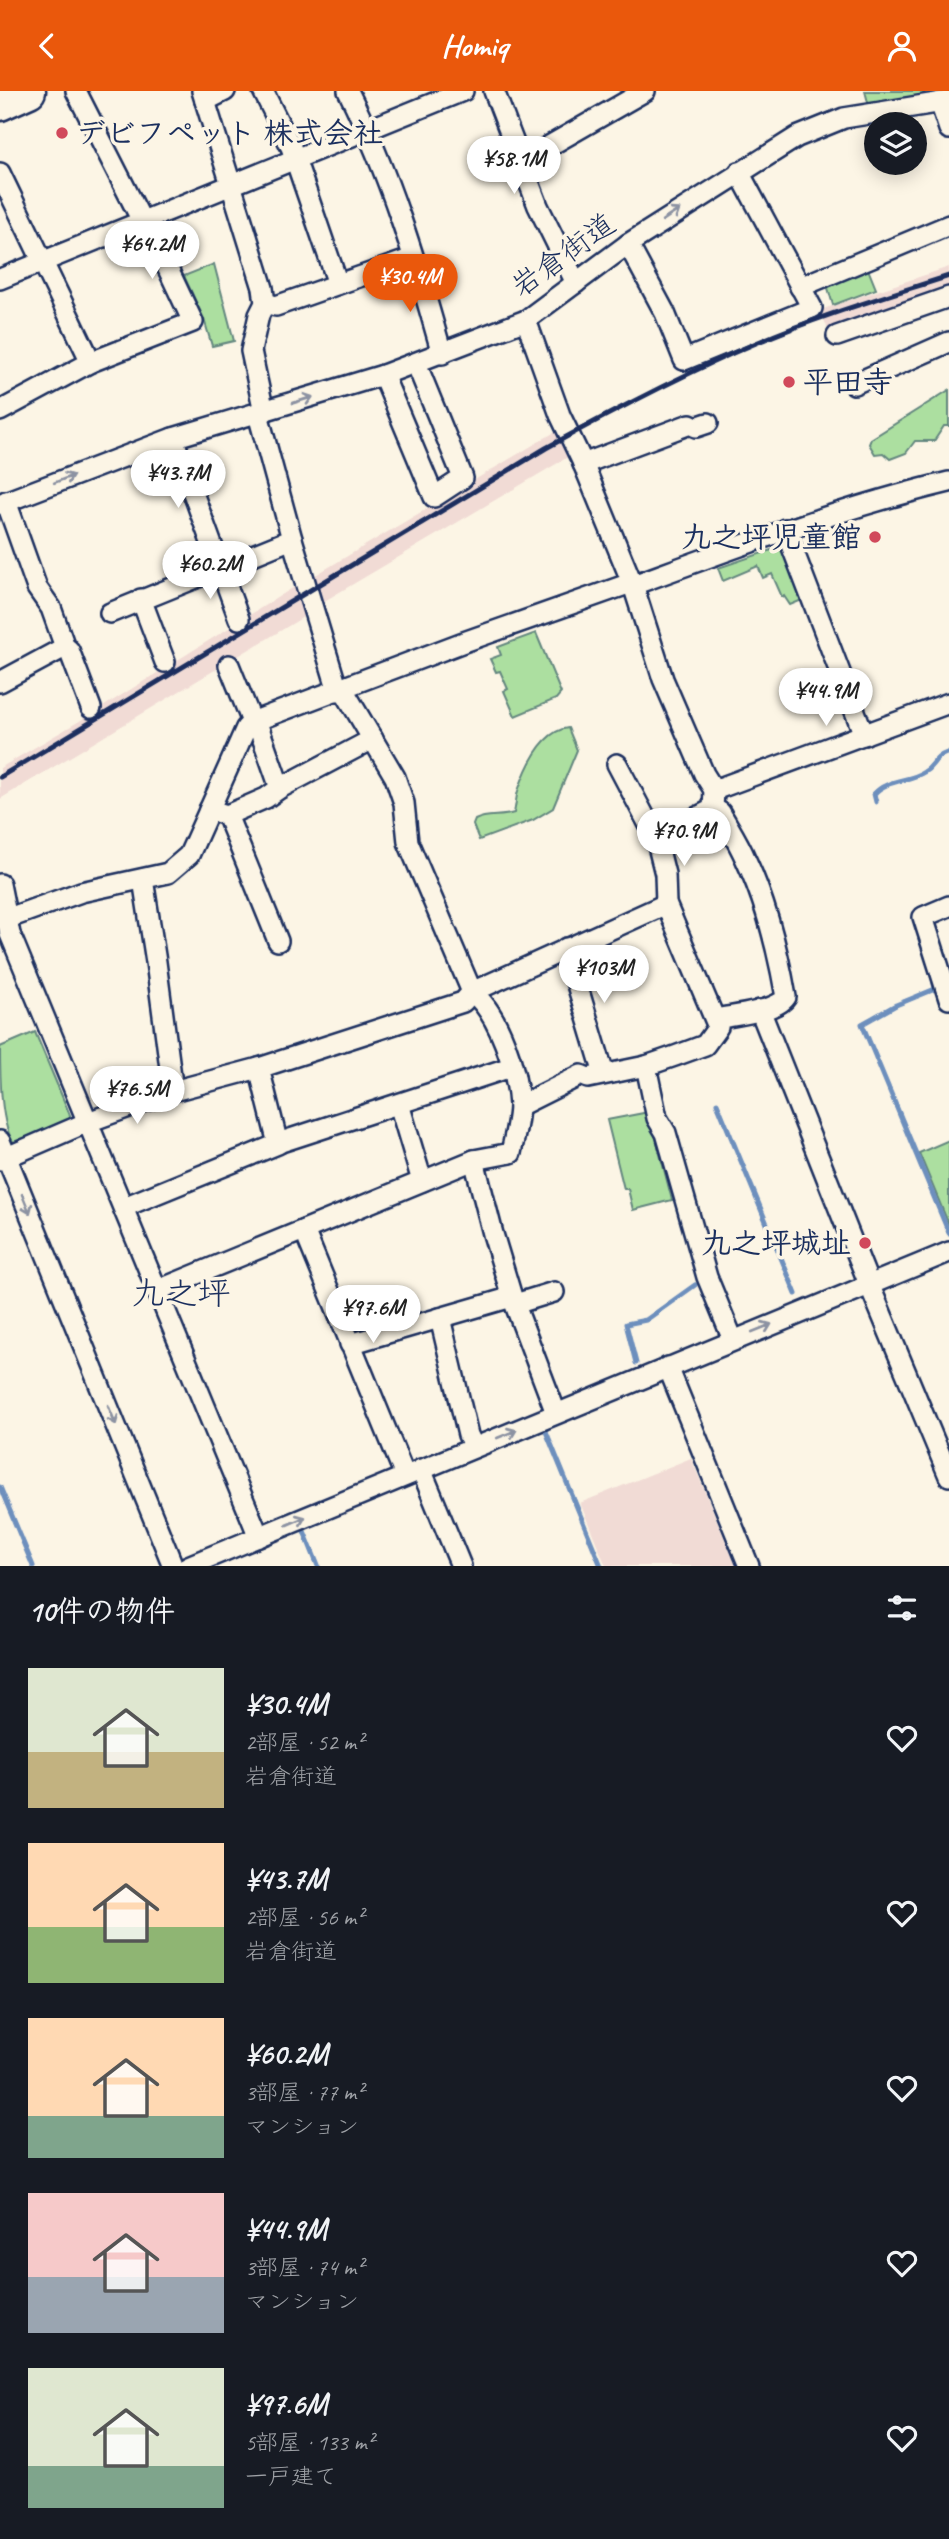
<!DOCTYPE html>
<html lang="ja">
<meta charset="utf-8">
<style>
:root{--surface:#171b24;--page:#242831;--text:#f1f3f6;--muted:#9ea1a6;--accent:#ea580c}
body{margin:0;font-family:Caveat,"Klee One",sans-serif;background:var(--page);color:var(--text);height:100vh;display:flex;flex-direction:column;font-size:26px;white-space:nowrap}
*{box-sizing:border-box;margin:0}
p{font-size:23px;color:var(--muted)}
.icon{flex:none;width:38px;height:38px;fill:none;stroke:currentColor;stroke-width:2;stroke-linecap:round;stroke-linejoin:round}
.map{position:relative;height:1475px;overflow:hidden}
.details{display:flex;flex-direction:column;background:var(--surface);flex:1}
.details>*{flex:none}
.controls{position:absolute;left:864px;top:21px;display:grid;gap:14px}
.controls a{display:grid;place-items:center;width:63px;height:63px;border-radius:50%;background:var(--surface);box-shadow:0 4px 18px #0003;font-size:35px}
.price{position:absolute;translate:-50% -60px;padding:0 16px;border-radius:24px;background:#fff;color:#222;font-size:23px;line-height:46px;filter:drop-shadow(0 2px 4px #0008)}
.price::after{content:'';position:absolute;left:50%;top:42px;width:21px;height:16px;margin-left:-10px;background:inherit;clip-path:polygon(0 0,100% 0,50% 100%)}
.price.on{background:var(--accent);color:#fff}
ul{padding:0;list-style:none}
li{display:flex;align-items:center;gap:21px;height:175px;padding:0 28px}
li span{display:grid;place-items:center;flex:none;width:196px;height:140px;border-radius:0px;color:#555}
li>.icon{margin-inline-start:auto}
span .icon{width:84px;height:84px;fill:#fffc;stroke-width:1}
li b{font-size:30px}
h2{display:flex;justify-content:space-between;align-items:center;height:84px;padding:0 28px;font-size:30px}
header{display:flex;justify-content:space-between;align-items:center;height:91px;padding:0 28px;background:var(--accent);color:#fff;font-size:32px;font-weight:700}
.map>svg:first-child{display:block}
.built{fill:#f1dbd5}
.green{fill:#acdfa0;stroke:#64877f;stroke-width:2}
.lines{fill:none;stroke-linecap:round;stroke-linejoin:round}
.stream{stroke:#6d8fbd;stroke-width:5}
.street-casing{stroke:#1b2f5e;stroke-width:24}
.primary-casing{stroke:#1b2f5e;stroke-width:37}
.street{stroke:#fcf5e5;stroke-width:19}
.primary{stroke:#fcf5e5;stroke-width:32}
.rail{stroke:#1b2f5e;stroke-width:5}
.oneway{stroke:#8c92a2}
.poi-dot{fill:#d1495b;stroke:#fcf5e5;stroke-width:2.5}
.labels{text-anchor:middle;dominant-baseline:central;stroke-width:7;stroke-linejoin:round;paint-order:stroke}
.poi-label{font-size:30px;font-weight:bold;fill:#1b2f5e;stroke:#fcf5e5;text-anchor:start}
.street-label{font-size:30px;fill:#1b2f5e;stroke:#fcf5e5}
.quarter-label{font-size:33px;fill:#1b2f5e;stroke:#fcf5e5}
</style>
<header><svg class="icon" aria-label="back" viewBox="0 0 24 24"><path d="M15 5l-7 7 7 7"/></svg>Homiq<svg class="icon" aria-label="person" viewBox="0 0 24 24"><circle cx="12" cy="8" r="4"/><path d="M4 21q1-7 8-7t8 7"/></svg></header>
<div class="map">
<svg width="949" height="1475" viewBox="0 0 949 1475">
<rect width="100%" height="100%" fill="#fcf5e5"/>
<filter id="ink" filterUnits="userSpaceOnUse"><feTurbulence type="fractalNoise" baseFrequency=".0143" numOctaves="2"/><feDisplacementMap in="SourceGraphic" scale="14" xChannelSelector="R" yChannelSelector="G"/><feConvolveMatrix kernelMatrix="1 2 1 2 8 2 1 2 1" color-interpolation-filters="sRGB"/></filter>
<g filter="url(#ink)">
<g class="built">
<polygon points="949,176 949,202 830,243 820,219"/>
<polygon points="560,338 573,363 316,515 309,488"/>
<polygon points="299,493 305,525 0,708 0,677 93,622"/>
<polygon points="691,1367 736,1475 606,1475 580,1412"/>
</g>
<g class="green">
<polygon points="865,0 924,0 924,1 921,6 869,15"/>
<polygon points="214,173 234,250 212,255 204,228 184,185"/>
<polygon points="866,173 876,198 833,214 826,190"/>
<polygon points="949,299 949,335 944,335 934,350 915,350 906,362 890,368 883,362 875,363 869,353 871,348"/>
<polygon points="786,454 807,507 790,514 784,505 782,506 772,483 763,487 758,475 723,490 718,477"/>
<polygon points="536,542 561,602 556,608 515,625 504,600 508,598 500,580 496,581 490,568 501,564 498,556"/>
<path d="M568,637l9,22 -24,58 -20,12 -54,20 -6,-15 2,-5c13,-7 25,-2 39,-7 2,-8 2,-16 4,-22 8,-23 24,-60 50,-63z"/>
<path d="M35,941l37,88 -57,24c-15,-16 -15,-72 -15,-97z"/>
<polygon points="649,1021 672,1109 633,1119 628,1098 624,1098 607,1029"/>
<polygon points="949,1049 949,1134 919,1062"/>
</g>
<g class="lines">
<g class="stream">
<path d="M876,711l-2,-8c13,-15 35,-12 50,-22 11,-6 8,-14 25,-20"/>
<polyline points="933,887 935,898 896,914 862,933 949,1142"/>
<polyline points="717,1012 796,1203"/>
<polyline points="636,1272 626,1233 646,1229 695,1194"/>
<polyline points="545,1338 601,1475"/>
<polyline points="0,1396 33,1475"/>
<polyline points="304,1440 318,1475"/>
</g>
<defs>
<g id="street">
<polyline points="202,0 263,197 265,212 259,224 251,260 264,321"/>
<polyline points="263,0 291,56 338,193"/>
<path d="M348,0c42,84 69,173 94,263"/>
<polyline points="494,0 538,115 576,192"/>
<polyline points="205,10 225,0"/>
<polyline points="940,11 949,38"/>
<polyline points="523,70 645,0"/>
<polyline points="0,82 91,271"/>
<polyline points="628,153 665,222 684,269 812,217 739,81"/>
<polyline points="0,188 463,0"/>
<polyline points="800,196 949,134"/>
<polyline points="265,212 276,215 413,167"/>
<polyline points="526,229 560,324 582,370 633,494 663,588 704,683 714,699 713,718 656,747"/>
<polyline points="837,245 949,206"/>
<polyline points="383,284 434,406 463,387 416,272"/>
<polyline points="854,293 949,251"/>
<polyline points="0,320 91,271 193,231 151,142 142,130 76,0"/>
<polyline points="258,323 292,448 338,600"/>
<polyline points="173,347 239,528"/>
<polyline points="583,373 690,333 696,336 708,332"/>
<polyline points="0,413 173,347 383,284 526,229 628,153 797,46 844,27 949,10"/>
<polyline points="785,438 864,644"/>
<path d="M633,494c104,-38 207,-77 316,-103"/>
<polyline points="141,508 165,571"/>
<polyline points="110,522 292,448"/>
<polyline points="65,556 69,559 91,617"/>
<polyline points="229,574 252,631"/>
<polyline points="0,591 65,556 51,517 37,497 6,410"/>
<polyline points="256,629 280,697"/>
<polyline points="714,699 949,612"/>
<path d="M713,718l7,3c9,16 19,31 26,48 20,42 32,91 40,137 -10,15 -52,18 -70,22"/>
<polyline points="209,719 227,724 266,707 280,697 373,648"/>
<polyline points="227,724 278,850"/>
<polyline points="143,788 156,871 173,1000"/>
<polyline points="0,793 10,843 259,1446"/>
<polyline points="949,815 923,826 949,908"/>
<polyline points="6,828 81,801 168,782 189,764 246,637 252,631 461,552 631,492"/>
<polyline points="566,857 604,983"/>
<polyline points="760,919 869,1193 949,1385"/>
<polyline points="646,975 657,1027 666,1042 707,1186 733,1249"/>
<polyline points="399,1013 422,1090"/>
<polyline points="519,1015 581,984 588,987 646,975 675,965 705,954 718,936 666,813 665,783 656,747 617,673"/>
<polyline points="0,1050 173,1475"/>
<polyline points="278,1052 511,976"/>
<polyline points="0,1069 88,1031 173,1000 259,977 463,911 472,901 666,813"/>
<polyline points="474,1069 493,1143 512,1206 556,1322"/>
<polyline points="124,1116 278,1053 259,977"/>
<polyline points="304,1139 405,1385"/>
<path d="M158,1199l316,-130 37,-7c3,-15 8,-33 8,-48 -2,-35 -20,-91 -47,-113l-64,-150 -4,-39 -9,-26 -52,-88"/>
<polyline points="515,1213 554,1201"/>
<polyline points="440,1227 468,1344 474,1356"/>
<polyline points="350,1253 512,1206"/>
<polyline points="668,1276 749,1475"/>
<polyline points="421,1378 461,1475"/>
<polyline points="188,1475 949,1161"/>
</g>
<polyline id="primary" points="0,13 29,0"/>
</defs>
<use href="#street" class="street-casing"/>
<use href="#primary" class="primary-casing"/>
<use href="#street" class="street"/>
<use href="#primary" class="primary"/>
<path class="rail" d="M0,686l546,-329c69,-38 137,-74 210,-105 63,-27 128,-46 193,-67"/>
</g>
<defs><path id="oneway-shaft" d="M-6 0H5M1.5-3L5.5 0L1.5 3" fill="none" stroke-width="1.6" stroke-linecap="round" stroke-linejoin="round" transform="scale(1.75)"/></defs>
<g class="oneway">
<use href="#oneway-shaft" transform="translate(671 124) rotate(-33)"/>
<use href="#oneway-shaft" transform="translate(303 309) rotate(-17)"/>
<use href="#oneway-shaft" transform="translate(64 388) rotate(-21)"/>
<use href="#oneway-shaft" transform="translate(26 1113) rotate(68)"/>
<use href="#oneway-shaft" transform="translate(762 1237) rotate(-22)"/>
<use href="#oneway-shaft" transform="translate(112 1324) rotate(68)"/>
<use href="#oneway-shaft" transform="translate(507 1343) rotate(-22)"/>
<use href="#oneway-shaft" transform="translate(296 1430) rotate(-23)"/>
</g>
</g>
<g class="poi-dot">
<circle cx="62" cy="42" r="7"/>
<circle cx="789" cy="291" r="7"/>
<circle cx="875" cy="446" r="7"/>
<circle cx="865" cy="1152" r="7"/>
</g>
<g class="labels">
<g class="poi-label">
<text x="76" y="42">デビフペット 株式会社</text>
<text x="803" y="291">平田寺</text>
<text x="861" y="446" text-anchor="end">九之坪児童館</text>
<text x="851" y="1152" text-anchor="end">九之坪城址</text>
</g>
<g class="street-label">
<text transform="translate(563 164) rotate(-36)">岩倉街道</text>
</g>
<g class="quarter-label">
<text x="181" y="1202">九之坪</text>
</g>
</g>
</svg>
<div class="controls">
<a><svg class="icon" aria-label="layers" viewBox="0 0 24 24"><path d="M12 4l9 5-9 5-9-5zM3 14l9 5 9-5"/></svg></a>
</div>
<b class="price" style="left:514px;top:105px">¥58.1M</b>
<b class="price" style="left:152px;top:190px">¥64.2M</b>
<b class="price on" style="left:410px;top:223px">¥30.4M</b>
<b class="price" style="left:178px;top:419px">¥43.7M</b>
<b class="price" style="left:210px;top:510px">¥60.2M</b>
<b class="price" style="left:826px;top:637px">¥44.9M</b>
<b class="price" style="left:684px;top:777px">¥70.9M</b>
<b class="price" style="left:604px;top:914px">¥103M</b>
<b class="price" style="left:137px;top:1035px">¥76.5M</b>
<b class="price" style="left:373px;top:1254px">¥97.6M</b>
</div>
<section class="details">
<h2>10件の物件<svg class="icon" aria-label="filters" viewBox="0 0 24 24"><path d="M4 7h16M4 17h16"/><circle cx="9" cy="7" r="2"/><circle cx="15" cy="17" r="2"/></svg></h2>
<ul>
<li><span style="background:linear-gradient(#dfe7d0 60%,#c2b280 0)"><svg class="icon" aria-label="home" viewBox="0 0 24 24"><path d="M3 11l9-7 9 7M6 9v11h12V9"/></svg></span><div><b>¥30.4M</b><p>2部屋 · 52 m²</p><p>岩倉街道</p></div><svg class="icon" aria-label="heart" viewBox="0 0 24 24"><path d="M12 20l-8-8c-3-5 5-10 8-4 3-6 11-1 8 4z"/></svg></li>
<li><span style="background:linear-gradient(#ffd9b3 60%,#8fb573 0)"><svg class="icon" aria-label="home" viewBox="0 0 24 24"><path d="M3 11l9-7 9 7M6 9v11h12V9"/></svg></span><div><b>¥43.7M</b><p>2部屋 · 56 m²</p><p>岩倉街道</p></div><svg class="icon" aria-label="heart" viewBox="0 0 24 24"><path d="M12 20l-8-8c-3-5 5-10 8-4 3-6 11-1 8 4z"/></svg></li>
<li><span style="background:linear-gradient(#ffd9b3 70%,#7fa58c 0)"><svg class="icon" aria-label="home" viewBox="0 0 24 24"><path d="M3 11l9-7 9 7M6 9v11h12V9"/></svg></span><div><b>¥60.2M</b><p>3部屋 · 77 m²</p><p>マンション</p></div><svg class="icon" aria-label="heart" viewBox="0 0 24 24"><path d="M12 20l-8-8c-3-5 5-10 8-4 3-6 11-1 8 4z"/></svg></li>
<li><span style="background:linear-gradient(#f6c9c9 60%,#9aa5b1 0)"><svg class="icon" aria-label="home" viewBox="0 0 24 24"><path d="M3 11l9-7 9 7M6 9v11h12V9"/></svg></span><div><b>¥44.9M</b><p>3部屋 · 74 m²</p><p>マンション</p></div><svg class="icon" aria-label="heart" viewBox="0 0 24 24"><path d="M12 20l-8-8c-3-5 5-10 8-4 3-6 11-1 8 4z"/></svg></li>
<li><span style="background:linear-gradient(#dfe7d0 70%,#7fa58c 0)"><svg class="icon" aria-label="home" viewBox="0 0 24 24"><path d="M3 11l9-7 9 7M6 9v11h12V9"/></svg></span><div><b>¥97.6M</b><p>5部屋 · 133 m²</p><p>一戸建て</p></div><svg class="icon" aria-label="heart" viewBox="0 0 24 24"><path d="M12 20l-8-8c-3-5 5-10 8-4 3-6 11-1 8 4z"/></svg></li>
</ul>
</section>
